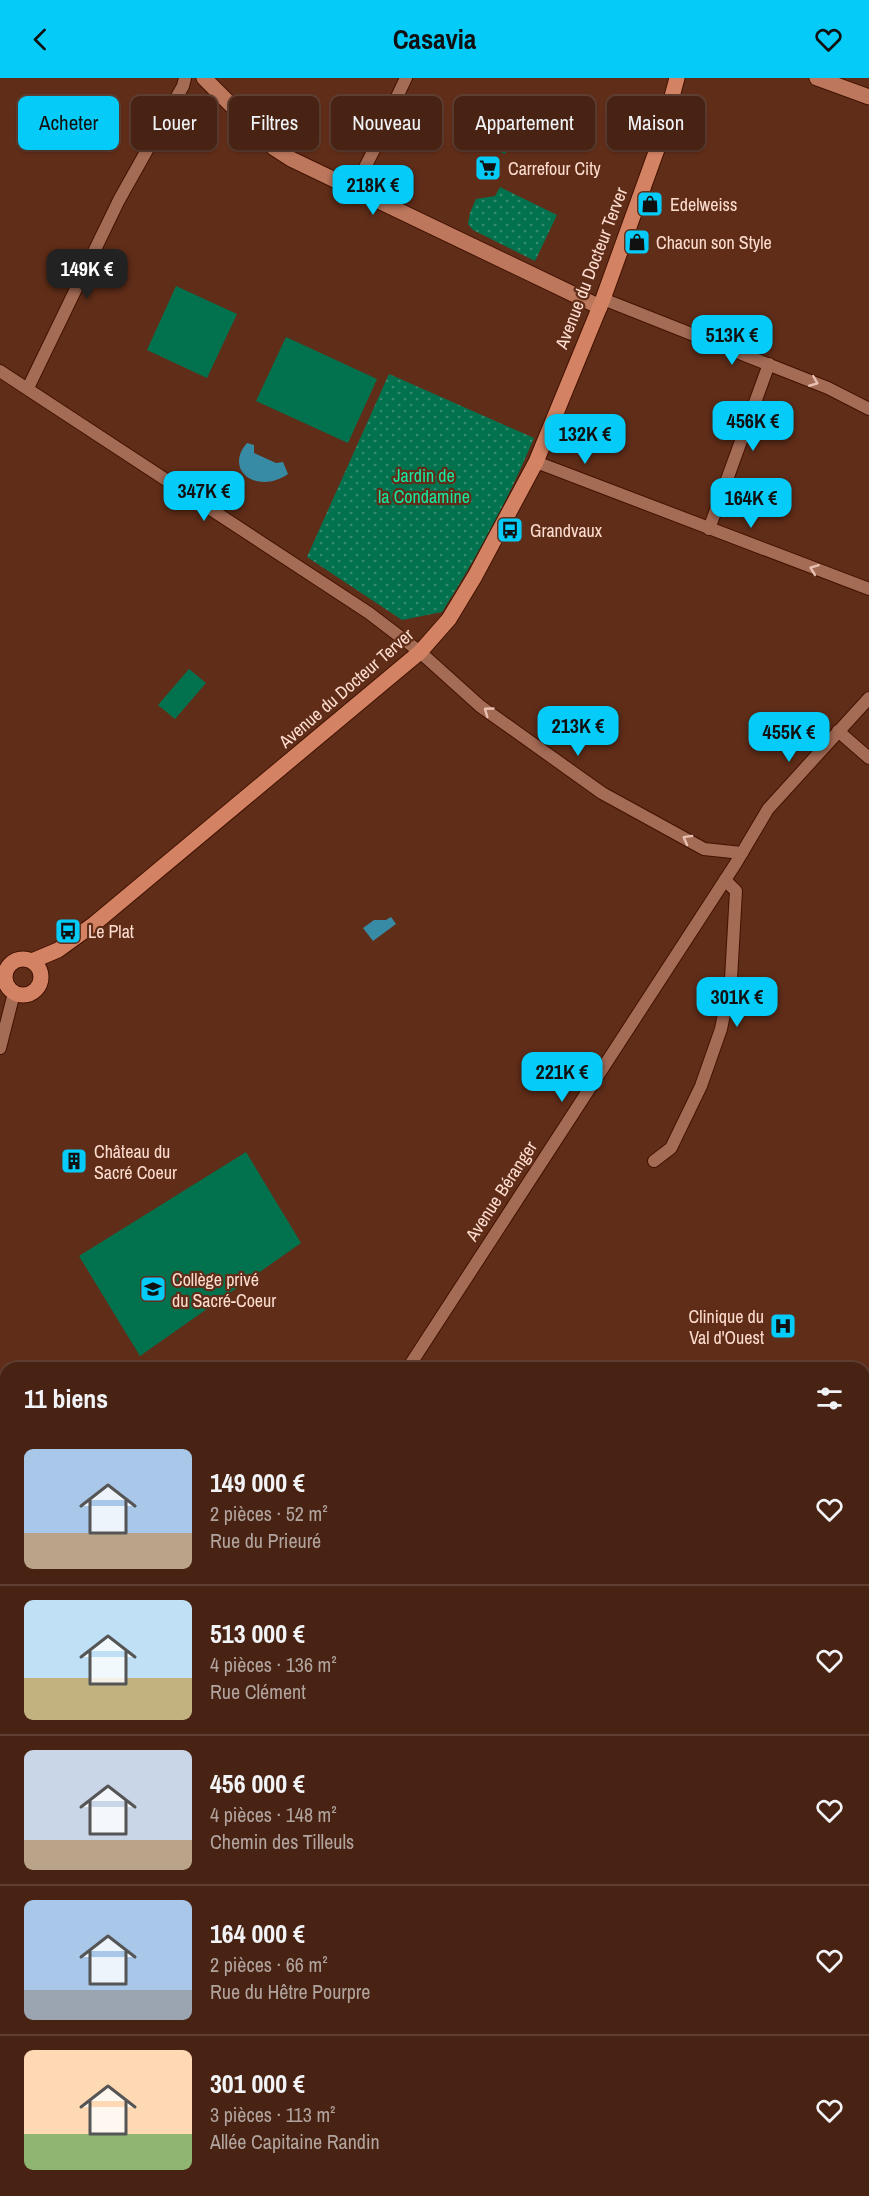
<!DOCTYPE html>
<html lang="fr">
<meta charset="utf-8">
<style>
:root{--surface:#482212;--page:#4f2a1b;--text:#f1f3f6;--muted:#b1a49f;--line:#603f32;--accent:#05cbf9}
body{margin:0;font-family:"Archivo Narrow",sans-serif;background:var(--page);color:var(--text);height:100vh;display:flex;flex-direction:column;font-size:22px;white-space:nowrap}
*{box-sizing:border-box;margin:0}
p{font-size:20px;color:var(--muted)}
.icon{flex:none;width:33px;height:33px;fill:none;stroke:currentColor;stroke-width:2;stroke-linecap:round;stroke-linejoin:round}
.map{position:relative;flex:1;overflow:hidden}
.drawer{position:absolute;left:0px;top:1284px;width:870px;height:834px;display:flex;flex-direction:column;background:var(--surface);border-radius:18px 18px 0 0;box-shadow:0 2px 4px #0004,0 0 0 2px var(--line)}
.drawer>*{flex:none}
.top-card{position:absolute;left:18px;top:18px;width:834px;height:54px;display:flex;gap:12px}
.price{position:absolute;translate:-50% -51px;padding:0 14px;border-radius:12px;background:var(--accent);color:#111;font-size:20px;line-height:39px;filter:drop-shadow(0 2px 3px #0008)}
.price::after{content:'';position:absolute;left:50%;top:36px;width:18px;height:14px;margin-left:-9px;background:inherit;clip-path:polygon(0 0,100% 0,50% 100%)}
.price.selected{background:#222;color:#fff}
ul{padding:0;list-style:none}
li{display:flex;align-items:center;gap:18px;height:150px;padding:0 24px}
li+li{border-top:2px solid var(--line)}
li span{display:grid;place-items:center;flex:none;width:168px;height:120px;border-radius:9px;color:#555}
li>.icon{margin-inline-start:auto}
span .icon{width:72px;height:72px;fill:#fffc;stroke-width:1}
li b{font-size:26px}
h2{display:flex;justify-content:space-between;align-items:center;height:72px;padding:0 24px;font-size:26px}
.pill{padding:0 21px;border-radius:9px;background:var(--surface);box-shadow:0 2px 4px #0004,0 0 0 2px var(--line);font-size:21px;line-height:54px}
.pill.selected{background:var(--accent);color:#111}
header{display:flex;justify-content:space-between;align-items:center;height:78px;padding:0 24px;background:var(--accent);color:#111;font-size:27px;font-weight:700}
.map>svg:first-child{display:block}
.grass{fill:url(#grass-dots)}
.pitch{fill:#02724e}
.water{fill:#388ba5}
.lines{fill:none;stroke-linecap:round;stroke-linejoin:round}
.river{stroke:#388ba5;stroke-width:24}
.street-casing{stroke:#421200;stroke-width:14}
.secondary-casing{stroke:#421200;stroke-width:17}
.primary-casing{stroke:#421200;stroke-width:17}
.street{stroke:#a46b55;stroke-width:12}
.secondary{stroke:#bc775c;stroke-width:15}
.primary{stroke:#d38363;stroke-width:15}
.rail-casing{stroke:#ebc9bb;stroke-width:6}
.rail{stroke:#602d18;stroke-width:4;stroke-dasharray:11;stroke-linecap:butt}
.oneway{stroke:#e7c0b1}
.labels{text-anchor:middle;dominant-baseline:central;stroke-width:4.5;stroke-linejoin:round;paint-order:stroke}
.poi-label{font-size:18px;fill:#fdddd0;stroke:#602d18;text-anchor:start}
.street-label{font-size:18px;fill:#fdddd0;stroke:#602d18}
.park-label{font-size:18px;fill:#15e8a2;stroke:#602d18}
</style>
<header><svg class="icon" aria-label="back" viewBox="0 0 24 24"><path d="M15 5l-7 7 7 7"/></svg>Casavia<svg class="icon" aria-label="heart" viewBox="0 0 24 24"><path d="M12 20l-8-8c-3-5 5-10 8-4 3-6 11-1 8 4z"/></svg></header>
<div class="map">
<svg width="869" height="2118" viewBox="0 0 869 2118">
<defs>
<pattern id="grass-dots" width="8" height="8" patternUnits="userSpaceOnUse" patternTransform="scale(1.5)"><rect width="8" height="8" fill="#02724e"/><path d="M2 2h.1M6 6h.1" fill="none" stroke="#348c6f" stroke-width="1.8" stroke-linecap="round"/></pattern>
</defs>
<rect width="100%" height="100%" fill="#602d18"/>
<g class="grass">
<polygon points="500,109 557,137 535,183 473,152 468,146 470,135 476,121 495,118"/>
<path d="M389,296l145,64c-25,60 -57,119 -92,174l-40,8 -95,-63z"/>
</g>
<g class="pitch">
<polygon points="507,23 527,33 505,76 485,67"/>
<polygon points="176,208 237,236 207,300 147,272"/>
<polygon points="286,259 377,301 348,365 256,323"/>
<polygon points="189,591 206,605 175,641 158,627"/>
<polygon points="246,1074 301,1165 140,1278 79,1178"/>
</g>
<g class="water">
<path d="M247,365l7,2v8l22,10 7,-1 5,12c-30,21 -65,-3 -41,-31z"/>
<polygon points="391,839 396,846 373,863 363,850 374,842 386,842"/>
</g>
<g class="lines">
<g class="river">
<polyline points="864,1428 869,1428"/>
<polyline points="0,2032 6,2027"/>
</g>
<defs>
<g id="street">
<polyline points="354,111 385,50 387,40 406,0"/>
<polyline points="603,221 828,310 869,331"/>
<polyline points="0,293 369,535 420,574 480,628 602,715 704,771 742,775"/>
<polyline points="28,310 119,122 183,8 185,0"/>
<polyline points="536,384 869,511"/>
<polyline points="709,451 769,286"/>
<polyline points="838,653 869,680"/>
<polyline points="0,970 14,915"/>
<polyline points="654,1083 671,1070 701,1008 721,951 731,901 736,813 725,802"/>
<polyline points="408,1290 736,785 768,731 869,620"/>
<polyline points="864,1498 869,1494"/>
<polyline points="0,1630 6,1666"/>
<polyline points="0,1723 6,1708"/>
<polyline points="864,1770 869,1767"/>
<polyline points="0,1838 6,1832"/>
<polyline points="0,1923 6,1919"/>
<polyline points="864,1928 869,1926"/>
<polyline points="864,1997 869,2007"/>
<polyline points="727,2112 728,2118"/>
<polyline points="205,2118 221,2112"/>
</g>
<g id="secondary">
<polyline points="204,0 274,70 291,81 600,229"/>
<polyline points="817,0 869,19"/>
</g>
<g id="primary">
<circle cx="23" cy="899" r="18"/>
<polyline points="32,883 58,872 94,846 420,574 449,541 475,498 536,384 603,221 660,63 677,0"/>
<polyline points="864,1820 869,1818"/>
<polyline points="0,2116 14,2112"/>
</g>
</defs>
<use href="#street" class="street-casing"/>
<use href="#secondary" class="secondary-casing"/>
<use href="#primary" class="primary-casing"/>
<use href="#street" class="street"/>
<use href="#secondary" class="secondary"/>
<use href="#primary" class="primary"/>
<defs>
<g id="rail">
<polyline points="864,1854 869,1853"/>
<polyline points="864,1870 869,1869"/>
<polyline points="126,2118 151,2112"/>
</g>
</defs>
<use href="#rail" class="rail-casing"/>
<use href="#rail" class="rail"/>
</g>
<defs><path id="oneway-chevron" d="M-2-3.5L2.5 0L-2 3.5" fill="none" stroke-width="1.6" stroke-linecap="round" stroke-linejoin="round" transform="scale(1.5)"/></defs>
<g class="oneway">
<use href="#oneway-chevron" transform="translate(814 304) rotate(22)"/>
<use href="#oneway-chevron" transform="translate(814 491) rotate(-159)"/>
<use href="#oneway-chevron" transform="translate(488 633) rotate(-144)"/>
<use href="#oneway-chevron" transform="translate(687 761) rotate(-151)"/>
</g>
<defs>
<symbol id="supermarket-square" viewBox="-11 -11 22 22"><rect x="-9" y="-9" width="18" height="18" rx="4" fill="#05cbf9" stroke="#602d18"/><path d="M-6-5.5h2.5l.6 2H6L4.5 2H-2.5L-4.4-4H-6ZM-1.5 3.2a1.3 1.3 0 1 0 .1 0ZM3 3.2a1.3 1.3 0 1 0 .1 0Z" fill="#111"/></symbol>
<symbol id="shop-square" viewBox="-11 -11 22 22"><rect x="-9" y="-9" width="18" height="18" rx="4" fill="#05cbf9" stroke="#602d18"/><path d="M-5-2.5h2.3a2.7 3.5 0 0 1 5.4 0H5L5.5 6h-11ZM-1.5-2.5h3a1.5 2.3 0 0 0-3 0Z" fill="#111"/></symbol>
<symbol id="bus-square" viewBox="-11 -11 22 22"><rect x="-9" y="-9" width="18" height="18" rx="4" fill="#05cbf9" stroke="#602d18"/><path d="M-5-6H5V4H4V6H2V4H-2V6H-4V4H-5ZM-3.5-4V0h7V-4ZM-3.5 1.2v1.5H-2V1.2ZM2 1.2v1.5H3.5V1.2Z" fill="#111"/></symbol>
<symbol id="building-square" viewBox="-11 -11 22 22"><rect x="-9" y="-9" width="18" height="18" rx="4" fill="#05cbf9" stroke="#602d18"/><path d="M-4-6H4V6H1V3H-1V6H-4ZM-2.5-4.3h1.7v1.8h-1.7ZM.8-4.3h1.7v1.8H.8ZM-2.5-1h1.7V.8h-1.7ZM.8-1h1.7V.8H.8Z" fill="#111"/></symbol>
<symbol id="school-square" viewBox="-11 -11 22 22"><rect x="-9" y="-9" width="18" height="18" rx="4" fill="#05cbf9" stroke="#602d18"/><path d="M0-5L7-2L0 1L-7-2ZM-4 1L0 2.5L4 1V4Q0 6-4 4Z" fill="#111"/></symbol>
<symbol id="hospital-square" viewBox="-11 -11 22 22"><rect x="-9" y="-9" width="18" height="18" rx="4" fill="#05cbf9" stroke="#602d18"/><path d="M-5-5h3v3.5h4V-5h3V5h-3V1.5h-4V5h-3Z" fill="#111"/></symbol>
</defs>
<g fill-rule="evenodd">
<use href="#supermarket-square" x="473" y="75" width="30" height="30"/>
<use href="#shop-square" x="635" y="111" width="30" height="30"/>
<use href="#shop-square" x="622" y="149" width="30" height="30"/>
<use href="#bus-square" x="495" y="437" width="30" height="30"/>
<use href="#bus-square" x="53" y="838" width="30" height="30"/>
<use href="#building-square" x="59" y="1068" width="30" height="30"/>
<use href="#school-square" x="138" y="1196" width="30" height="30"/>
<use href="#hospital-square" x="768" y="1233" width="30" height="30"/>
</g>
<g class="labels">
<g class="poi-label">
<text x="508" y="90">Carrefour City</text>
<text x="670" y="126">Edelweiss</text>
<text x="656" y="164">Chacun son Style</text>
<text x="530" y="452">Grandvaux</text>
<text x="88" y="853">Le Plat</text>
<text x="94" y="1073">Château du<tspan x="94" dy="21">Sacré Coeur</tspan></text>
<text x="172" y="1201">Collège privé<tspan x="172" dy="21">du Sacré-Coeur</tspan></text>
<text x="764" y="1238" text-anchor="end">Clinique du<tspan x="764" dy="21">Val d'Ouest</tspan></text>
</g>
<g class="street-label">
<text transform="translate(591 190) rotate(-69)">Avenue du Docteur Terver</text>
<text transform="translate(346 610) rotate(-41)">Avenue du Docteur Terver</text>
<text transform="translate(501 1113) rotate(-57)">Avenue Béranger</text>
</g>
<g class="park-label">
<text x="424" y="397">Jardin de<tspan x="424" dy="21">la Condamine</tspan></text>
</g>
</g>
</svg>
<b class="price" style="left:373px;top:138px">218K €</b>
<b class="price selected" style="left:87px;top:222px">149K €</b>
<b class="price" style="left:732px;top:288px">513K €</b>
<b class="price" style="left:753px;top:374px">456K €</b>
<b class="price" style="left:585px;top:387px">132K €</b>
<b class="price" style="left:204px;top:444px">347K €</b>
<b class="price" style="left:751px;top:451px">164K €</b>
<b class="price" style="left:578px;top:679px">213K €</b>
<b class="price" style="left:789px;top:685px">455K €</b>
<b class="price" style="left:737px;top:950px">301K €</b>
<b class="price" style="left:562px;top:1025px">221K €</b>
<div class="top-card">
<a class="pill selected">Acheter</a>
<a class="pill">Louer</a>
<a class="pill">Filtres</a>
<a class="pill">Nouveau</a>
<a class="pill">Appartement</a>
<a class="pill">Maison</a>
</div>
<section class="drawer">
<h2>11 biens<svg class="icon" aria-label="filters" viewBox="0 0 24 24"><path d="M4 7h16M4 17h16"/><circle cx="9" cy="7" r="2"/><circle cx="15" cy="17" r="2"/></svg></h2>
<ul>
<li><span style="background:linear-gradient(#a9c7e8 70%,#b9a48a 0)"><svg class="icon" aria-label="home" viewBox="0 0 24 24"><path d="M3 11l9-7 9 7M6 9v11h12V9"/></svg></span><div><b>149 000 €</b><p>2 pièces · 52 m²</p><p>Rue du Prieuré</p></div><svg class="icon" aria-label="heart" viewBox="0 0 24 24"><path d="M12 20l-8-8c-3-5 5-10 8-4 3-6 11-1 8 4z"/></svg></li>
<li><span style="background:linear-gradient(#bfe0f5 65%,#c2b280 0)"><svg class="icon" aria-label="home" viewBox="0 0 24 24"><path d="M3 11l9-7 9 7M6 9v11h12V9"/></svg></span><div><b>513 000 €</b><p>4 pièces · 136 m²</p><p>Rue Clément</p></div><svg class="icon" aria-label="heart" viewBox="0 0 24 24"><path d="M12 20l-8-8c-3-5 5-10 8-4 3-6 11-1 8 4z"/></svg></li>
<li><span style="background:linear-gradient(#c9d6e8 75%,#b9a48a 0)"><svg class="icon" aria-label="home" viewBox="0 0 24 24"><path d="M3 11l9-7 9 7M6 9v11h12V9"/></svg></span><div><b>456 000 €</b><p>4 pièces · 148 m²</p><p>Chemin des Tilleuls</p></div><svg class="icon" aria-label="heart" viewBox="0 0 24 24"><path d="M12 20l-8-8c-3-5 5-10 8-4 3-6 11-1 8 4z"/></svg></li>
<li><span style="background:linear-gradient(#a9c7e8 75%,#9aa5b1 0)"><svg class="icon" aria-label="home" viewBox="0 0 24 24"><path d="M3 11l9-7 9 7M6 9v11h12V9"/></svg></span><div><b>164 000 €</b><p>2 pièces · 66 m²</p><p>Rue du Hêtre Pourpre</p></div><svg class="icon" aria-label="heart" viewBox="0 0 24 24"><path d="M12 20l-8-8c-3-5 5-10 8-4 3-6 11-1 8 4z"/></svg></li>
<li><span style="background:linear-gradient(#ffd9b3 70%,#8fb573 0)"><svg class="icon" aria-label="home" viewBox="0 0 24 24"><path d="M3 11l9-7 9 7M6 9v11h12V9"/></svg></span><div><b>301 000 €</b><p>3 pièces · 113 m²</p><p>Allée Capitaine Randin</p></div><svg class="icon" aria-label="heart" viewBox="0 0 24 24"><path d="M12 20l-8-8c-3-5 5-10 8-4 3-6 11-1 8 4z"/></svg></li>
</ul>
</section>
</div>
